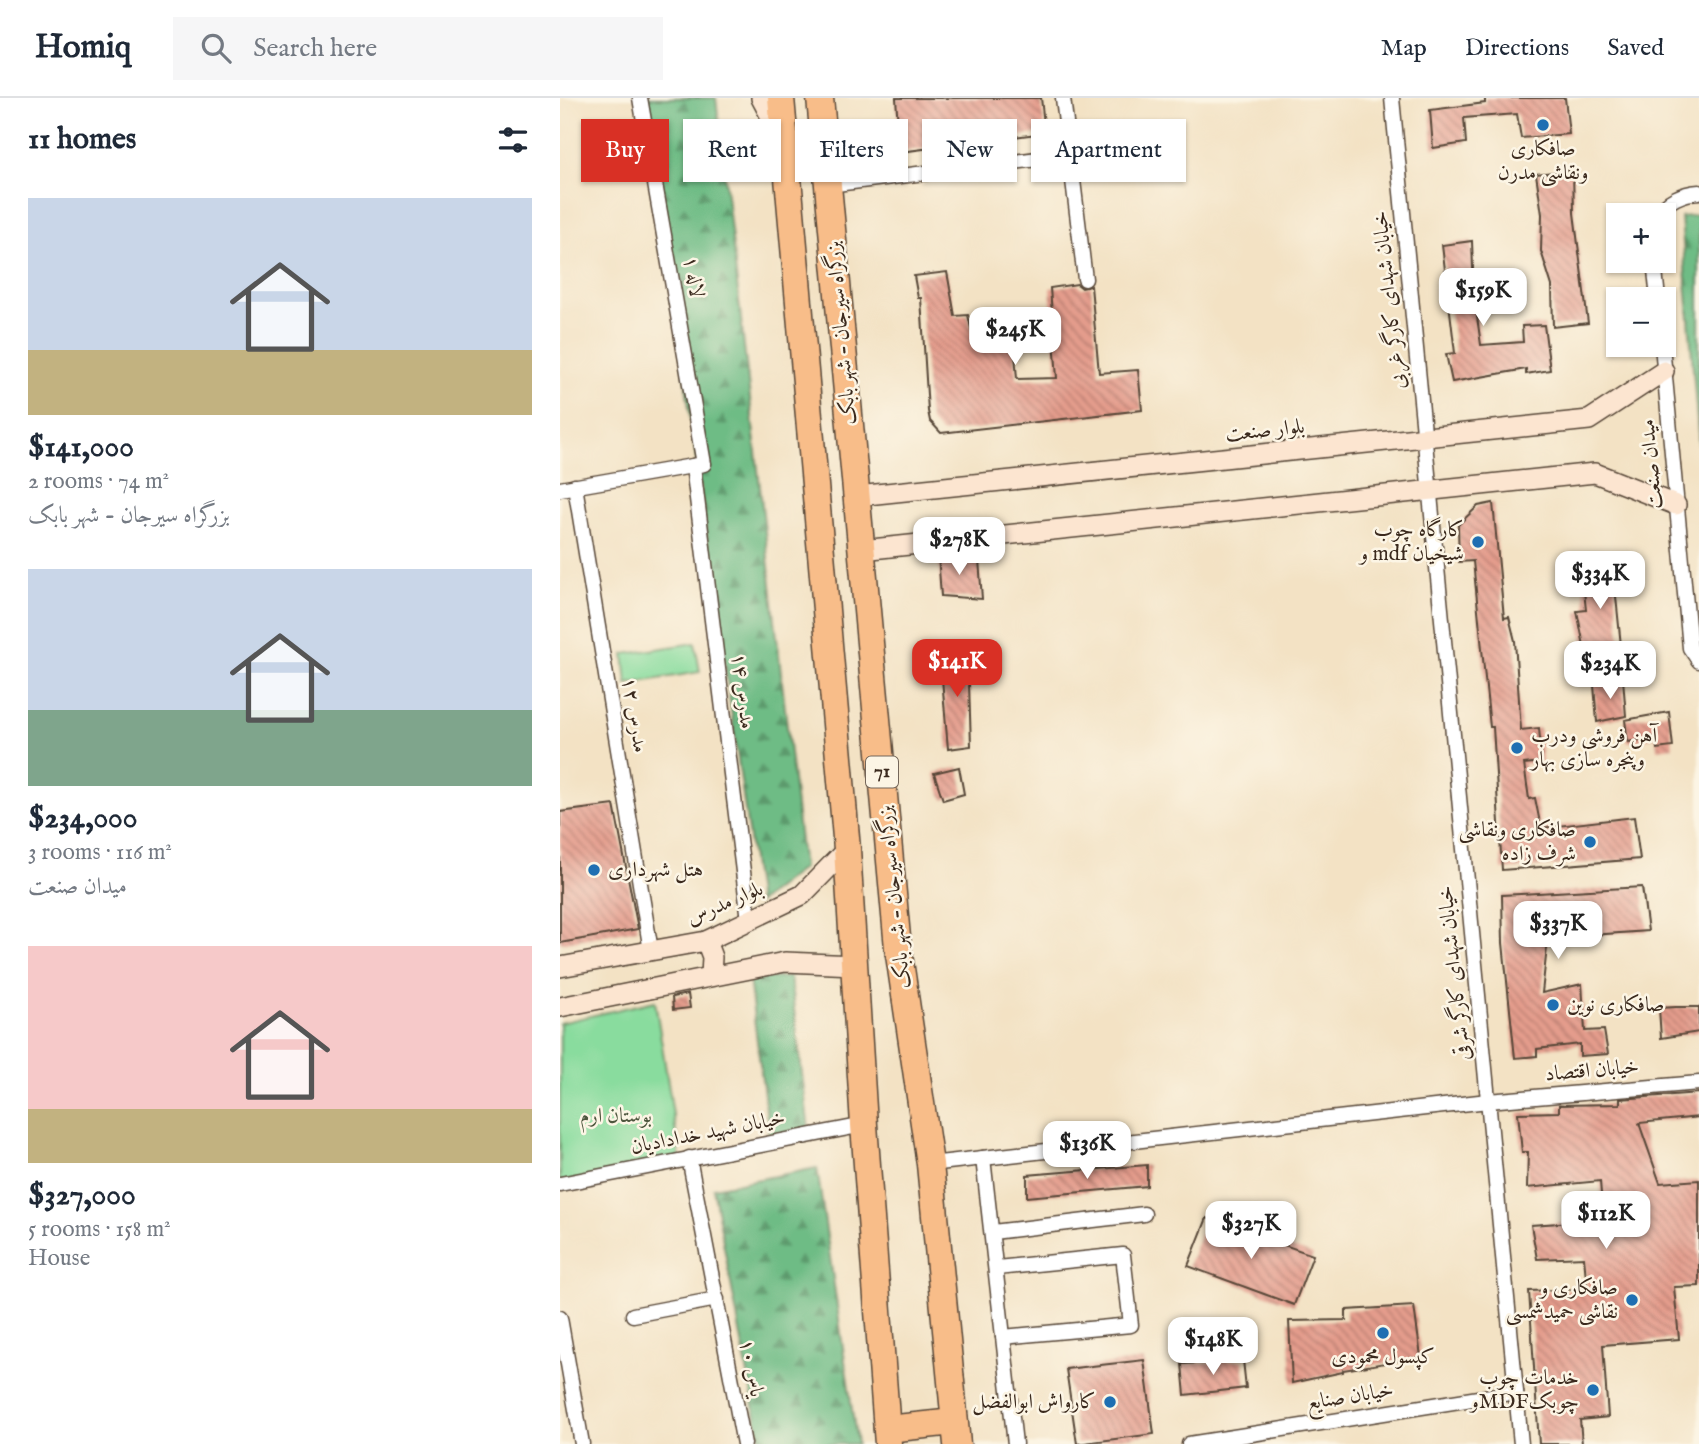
<!DOCTYPE html>
<meta charset="utf-8">
<style>
:root{--surface:#fff;--page:#f6f6f7;--text:#1f2937;--muted:#747a83;--line:#e0e1e3;--accent:#d93025}
body{margin:0;font-family:"IM FELL English",Amiri,serif;background:var(--page);color:var(--text);height:100vh;display:flex;flex-direction:column;font-size:26px;white-space:nowrap}
*{box-sizing:border-box;margin:0}
p{font-size:23px;color:var(--muted)}
.icon{flex:none;width:38px;height:38px;fill:none;stroke:currentColor;stroke-width:2;stroke-linecap:round;stroke-linejoin:round}
.map{position:relative;flex:1;overflow:hidden}
.side{display:flex;flex-direction:column;background:var(--surface);width:560px}
.side>*{flex:none}
.banner{position:absolute;left:21px;top:21px;width:665px;height:63px;display:flex;gap:14px}
.tools{position:absolute;left:1046px;top:105px;display:grid;gap:14px}
.tools a{display:grid;place-items:center;width:70px;height:70px;border-radius:0px;background:var(--surface);box-shadow:0 2px 5px #0004;font-size:35px}
.price{position:absolute;translate:-50% -60px;padding:0 16px;border-radius:14px;background:#fff;color:#222;font-size:23px;line-height:46px;filter:drop-shadow(0 2px 4px #0008)}
.price::after{content:'';position:absolute;left:50%;top:42px;width:21px;height:16px;margin-left:-10px;background:inherit;clip-path:polygon(0 0,100% 0,50% 100%)}
.price.current{background:var(--accent);color:#fff}
ul{padding:0;list-style:none}
li{display:grid;align-content:center;gap:14px;height:371px;padding:0 28px}
li span{display:grid;place-items:center;height:217px;border-radius:0px;color:#555}
li>.icon{margin-inline-start:auto}
span .icon{width:126px;height:126px;fill:#fffc;stroke-width:1}
li b{font-size:30px}
h2{display:flex;justify-content:space-between;align-items:center;height:84px;padding:0 28px;font-size:30px}
.chip{padding:0 24px;border-radius:0px;background:var(--surface);box-shadow:0 2px 5px #0004;font-size:24px;line-height:63px}
.chip.current{background:var(--accent);color:#fff}
header{display:flex;align-items:center;gap:42px;box-sizing:border-box;height:98px;padding:0 35px;background:var(--surface);border-bottom:2px solid var(--line)}
header strong{font-size:33px}
nav{display:flex;gap:38px;margin-inline-start:auto;font-size:24px}
.search{width:490px;height:63px;background:var(--page);display:flex;align-items:center;gap:18px;box-sizing:border-box;padding:0 24px;border-radius:0px;color:var(--muted);font-size:26px}
main{display:flex;flex:1;min-height:0}
.map>svg:first-child{display:block}
.green{fill:#89dc9e;stroke:#62835e;stroke-width:2}
.forest{fill:url(#forest-firs);stroke:#547352;stroke-width:2}
.building{fill:url(#building-back-hatch)}
.lines{fill:none;stroke-linecap:round;stroke-linejoin:round}
.street-casing{stroke:#574637;stroke-width:17}
.secondary-casing{stroke:#574637;stroke-width:22}
.highway-casing{stroke:#574637;stroke-width:29}
.street{stroke:#fff;stroke-width:14}
.secondary{stroke:#fce5d0;stroke-width:19}
.highway{stroke:#f8bd89;stroke-width:26}
.poi-dot{fill:#1f6fb2;stroke:#fcf5e5;stroke-width:2.5}
.labels{text-anchor:middle;dominant-baseline:central;stroke-width:5;stroke-linejoin:round;paint-order:stroke}
.shield{fill:#fcf5e5;stroke:#75675a;stroke-width:2}
.shield-label{font-size:19px;font-weight:bold;fill:#3b2a1e}
.poi-label{font-size:21px;fill:#3b2a1e;stroke:#fcf5e5;text-anchor:end}
.street-label{font-size:21px;fill:#3b2a1e;stroke:#fcf5e5}
.park-label{font-size:21px;fill:#4e563e;stroke:#fcf5e5}
</style>
<header>
<strong>Homiq</strong>
<div class="search"><svg class="icon" aria-label="search" viewBox="0 0 24 24"><circle cx="10" cy="10" r="6"/><path d="M15 15l6 6"/></svg>Search here</div>
<nav><a>Map</a><a>Directions</a><a>Saved</a></nav>
</header>
<main>
<section class="side">
<h2>11 homes<svg class="icon" aria-label="filters" viewBox="0 0 24 24"><path d="M4 7h16M4 17h16"/><circle cx="9" cy="7" r="2"/><circle cx="15" cy="17" r="2"/></svg></h2>
<ul>
<li><span style="background:linear-gradient(#c9d6e8 70%,#c2b280 0)"><svg class="icon" aria-label="home" viewBox="0 0 24 24"><path d="M3 11l9-7 9 7M6 9v11h12V9"/></svg></span><div><b>$141,000</b><p>2 rooms · 74 m²</p><p>بزرگراه سیرجان - شهر بابک</p></div></li>
<li><span style="background:linear-gradient(#c9d6e8 65%,#7fa58c 0)"><svg class="icon" aria-label="home" viewBox="0 0 24 24"><path d="M3 11l9-7 9 7M6 9v11h12V9"/></svg></span><div><b>$234,000</b><p>3 rooms · 116 m²</p><p>میدان صنعت</p></div></li>
<li><span style="background:linear-gradient(#f6c9c9 75%,#c2b280 0)"><svg class="icon" aria-label="home" viewBox="0 0 24 24"><path d="M3 11l9-7 9 7M6 9v11h12V9"/></svg></span><div><b>$327,000</b><p>5 rooms · 158 m²</p><p>House</p></div></li>
</ul>
</section>
<div class="map">
<svg width="1139" height="1346" viewBox="0 0 1139 1346">
<defs>
<pattern id="forest-firs" width="22" height="20" patternUnits="userSpaceOnUse" patternTransform="scale(1.75)"><rect width="22" height="20" fill="#6ebc85"/><path d="M5 1l3.5 6h-7zM16 11l3.5 6h-7z" fill="#5c996c"/></pattern>
<pattern id="building-back-hatch" width="6" height="6" patternUnits="userSpaceOnUse" patternTransform="scale(1.75)"><rect width="6" height="6" fill="#e49c8c"/><path d="M-1 5l2 2M0 0l6 6M5-1l2 2" fill="none" stroke="#ba7f72"/></pattern>
</defs>
<rect width="100%" height="100%" fill="#fcf5e5"/>
<filter id="ink" filterUnits="userSpaceOnUse"><feTurbulence type="fractalNoise" baseFrequency=".0143" numOctaves="2"/><feDisplacementMap in="SourceGraphic" scale="14" xChannelSelector="R" yChannelSelector="G"/><feConvolveMatrix kernelMatrix="1 2 1 2 8 2 1 2 1" color-interpolation-filters="sRGB"/></filter>
<filter id="wash" filterUnits="userSpaceOnUse"><feTurbulence type="fractalNoise" baseFrequency=".00686" numOctaves="4" result="noise"/><feDisplacementMap in="SourceGraphic" scale="28" xChannelSelector="R" yChannelSelector="G"/><feGaussianBlur stdDeviation="1.57" result="paint"/><feColorMatrix in="noise" values="0 0 0 0 0 0 0 0 0 0 0 0 0 0 0 0 0 1.4 0 .05"/><feComposite in="paint" operator="in"/></filter>
<g filter="url(#wash)">
<rect width="100%" height="100%" fill="#f3e2c4"/>
<g class="green">
<polygon points="135,545 140,574 67,586 64,556"/>
<polygon points="95,903 120,1061 0,1088 0,925"/>
</g>
<g class="forest">
<polygon points="86,0 156,0 243,770 198,805"/>
<polygon points="1139,117 1139,348 1121,119"/>
<polygon points="230,879 250,1040 210,1043 189,881"/>
<polygon points="257,1070 297,1346 201,1346 153,1090"/>
</g>
<g id="blocks">
<g class="building">
<polygon points="336,0 481,0 485,35 340,54"/>
<polygon points="925,0 1005,0 1009,36 961,40 957,16 904,20 906,45 873,50 870,12 925,5"/>
<polygon points="1013,72 1014,115 1028,225 993,229 992,188 981,153 982,116 976,76"/>
<polygon points="912,143 914,198 921,247 963,244 962,228 984,227 990,272 966,276 966,271 892,284 886,256 895,255 882,147"/>
<polygon points="387,174 395,218 408,217 414,243 454,243 457,281 497,280 490,190 517,186 522,190 531,188 539,275 578,272 582,312 381,335 370,323 368,313 361,200 358,200 354,178"/>
<polygon points="933,405 944,520 949,519 955,543 961,632 979,630 982,664 964,666 969,701 975,700 981,730 1074,719 1080,761 942,772 933,629 930,629 913,463 899,464 898,427 918,408"/>
<polygon points="395,455 397,464 419,462 422,501 381,498 378,456"/>
<polygon points="1053,469 1061,548 1025,553 1017,513 1026,512 1022,473"/>
<polygon points="408,555 411,648 388,651 380,557"/>
<polygon points="1063,581 1066,618 1037,624 1034,587"/>
<polygon points="1109,614 1113,649 1097,651 1096,639 1068,644 1065,622"/>
<polygon points="399,669 404,696 383,702 374,675"/>
<polygon points="54,707 78,831 0,845 0,714"/>
<polygon points="1082,789 1088,833 988,840 982,895 1022,886 1025,933 1044,932 1048,956 1020,958 1020,946 977,951 977,958 955,960 943,845 942,797"/>
<polygon points="128,896 130,910 113,912 112,899"/>
<polygon points="1116,909 1139,909 1139,934 1101,940 1099,910"/>
<polygon points="1139,995 1139,1019 1079,1025 1100,1085 1139,1082 1139,1188 1114,1189 1119,1241 1043,1247 1048,1319 1020,1322 1022,1346 979,1346 969,1193 1027,1191 1024,1159 977,1161 971,1127 1043,1122 1040,1083 967,1090 968,1054 962,1054 958,1015 999,1014 999,1007 1060,1006 1060,1001"/>
<polygon points="587,1067 587,1088 467,1099 467,1077"/>
<polygon points="647,1120 753,1157 734,1207 628,1168"/>
<polygon points="854,1208 861,1259 783,1272 783,1274 732,1285 729,1223 786,1222 786,1212"/>
<polygon points="584,1262 594,1336 517,1346 506,1271"/>
<polygon points="683,1262 686,1290 625,1297 622,1266"/>
</g>
</g>
</g>
<g filter="url(#ink)">
<use href="#blocks" fill-opacity="0" stroke="#574637" stroke-width="2"/>
<g class="lines">
<defs>
<g id="street">
<polyline points="503,0 525,181"/>
<polyline points="832,0 961,1346"/>
<polyline points="268,87 510,57"/>
<path d="M1099,117c6,-15 25,-22 40,-23"/>
<polyline points="1094,163 1098,201"/>
<polyline points="1102,247 1130,550 1139,563"/>
<polyline points="133,368 189,822"/>
<polyline points="15,388 91,853"/>
<polyline points="0,391 144,366 80,0"/>
<polyline points="129,1060 184,1346"/>
<polyline points="423,1060 455,1346"/>
<polyline points="370,1066 928,1003 1139,985"/>
<polyline points="0,1086 304,1027"/>
<polyline points="433,1134 584,1116"/>
<polyline points="437,1170 563,1157 571,1227 443,1239"/>
<polyline points="73,1217 157,1201"/>
<polyline points="0,1220 22,1346"/>
<polyline points="629,1346 956,1294"/>
</g>
<g id="secondary">
<polyline points="201,0 220,36"/>
<polyline points="297,398 1029,322 1104,273"/>
<polyline points="302,452 1035,375 1116,407"/>
<polyline points="146,843 152,859 151,878"/>
<polyline points="0,869 146,843 242,797 287,751"/>
<polyline points="0,909 225,864 295,867"/>
</g>
<g id="highway">
<polyline points="221,0 287,751 304,1027 328,1346"/>
<polyline points="260,0 338,850 370,1066 397,1346"/>
<polyline points="327,1331 394,1324"/>
</g>
</defs>
<use href="#street" class="street-casing"/>
<use href="#secondary" class="secondary-casing"/>
<use href="#highway" class="highway-casing"/>
<use href="#street" class="street"/>
<use href="#secondary" class="secondary"/>
<use href="#highway" class="highway"/>
</g>
</g>
<g class="poi-dot">
<circle cx="983" cy="27" r="7"/>
<circle cx="918" cy="444" r="7"/>
<circle cx="957" cy="650" r="7"/>
<circle cx="1030" cy="744" r="7"/>
<circle cx="34" cy="772" r="7"/>
<circle cx="993" cy="907" r="7"/>
<circle cx="1072" cy="1202" r="7"/>
<circle cx="823" cy="1235" r="7"/>
<circle cx="1033" cy="1292" r="7"/>
<circle cx="550" cy="1304" r="7"/>
</g>
<g class="labels">
<rect class="shield" x="306" y="658.5" width="32" height="31" rx="5"/>
<g class="shield-label">
<text x="322" y="674">71</text>
</g>
<g class="poi-label">
<text x="983" y="51" text-anchor="middle">صافکاری<tspan x="983" dy="24">ونقاشی مدرن</tspan></text>
<text x="904" y="432">کارگاه چوب<tspan x="904" dy="24">و mdf شیخیان</tspan></text>
<text x="971" y="638" text-anchor="start">آهن فروشی ودرب<tspan x="971" dy="24">وپنجره سازی بهار</tspan></text>
<text x="1016" y="732">صافکاری ونقاشی<tspan x="1016" dy="24">شرف زاده</tspan></text>
<text x="48" y="772" text-anchor="start">هتل شهرداری</text>
<text x="1007" y="907" text-anchor="start">صافکاری نوین</text>
<text x="1058" y="1190">صافکاری و<tspan x="1058" dy="24">نقاشی حمیدشمسی</tspan></text>
<text x="823" y="1259" text-anchor="middle">کپسول محمودی</text>
<text x="1019" y="1280">خدمات چوب<tspan x="1019" dy="24">وMDFچوبک</tspan></text>
<text x="536" y="1304">کارواش ابوالفضل</text>
</g>
<g class="street-label">
<text transform="translate(133 179) rotate(80)">لاله ۱</text>
<text transform="translate(830 202) rotate(-96)">خیابان شهدای کارگر غربی</text>
<text transform="translate(282 235) rotate(-95)">بزرگراه سیرجان - شهر بابک</text>
<text transform="translate(705 333) rotate(-6)">بلوار صنعت</text>
<text transform="translate(1092 366) rotate(-95)">میدان صنعت</text>
<text transform="translate(182 593) rotate(83)">مدرس ۱۴</text>
<text transform="translate(74 617) rotate(81)">مدرس ۱۲</text>
<text transform="translate(335 799) rotate(-96)">بزرگراه سیرجان - شهر بابک</text>
<text transform="translate(165 806) rotate(-23)">بلوار مدرس</text>
<text transform="translate(895 875) rotate(-96)">خیابان شهدای کارگر شرقی</text>
<text transform="translate(1032 973) rotate(-5)">خیابان اقتصاد</text>
<text transform="translate(148 1035) rotate(-11)">خیابان شهید خدادادیان</text>
<text transform="translate(191 1270) rotate(79)">یاس ۱۰</text>
<text transform="translate(790 1299) rotate(-9)">خیابان صنایع</text>
</g>
<g class="park-label">
<text x="56" y="1018">بوستان ارم</text>
</g>
</g>
</svg>
<div class="tools">
<a>+</a>
<a>−</a>
</div>
<b class="price" style="left:923px;top:230px">$159K</b>
<b class="price" style="left:455px;top:269px">$245K</b>
<b class="price" style="left:399px;top:479px">$278K</b>
<b class="price" style="left:1040px;top:513px">$334K</b>
<b class="price current" style="left:397px;top:601px">$141K</b>
<b class="price" style="left:1050px;top:603px">$234K</b>
<b class="price" style="left:998px;top:863px">$337K</b>
<b class="price" style="left:527px;top:1083px">$136K</b>
<b class="price" style="left:1046px;top:1153px">$112K</b>
<b class="price" style="left:691px;top:1163px">$327K</b>
<b class="price" style="left:653px;top:1279px">$148K</b>
<div class="banner">
<a class="chip current">Buy</a>
<a class="chip">Rent</a>
<a class="chip">Filters</a>
<a class="chip">New</a>
<a class="chip">Apartment</a>
</div>
</div>
</main>
